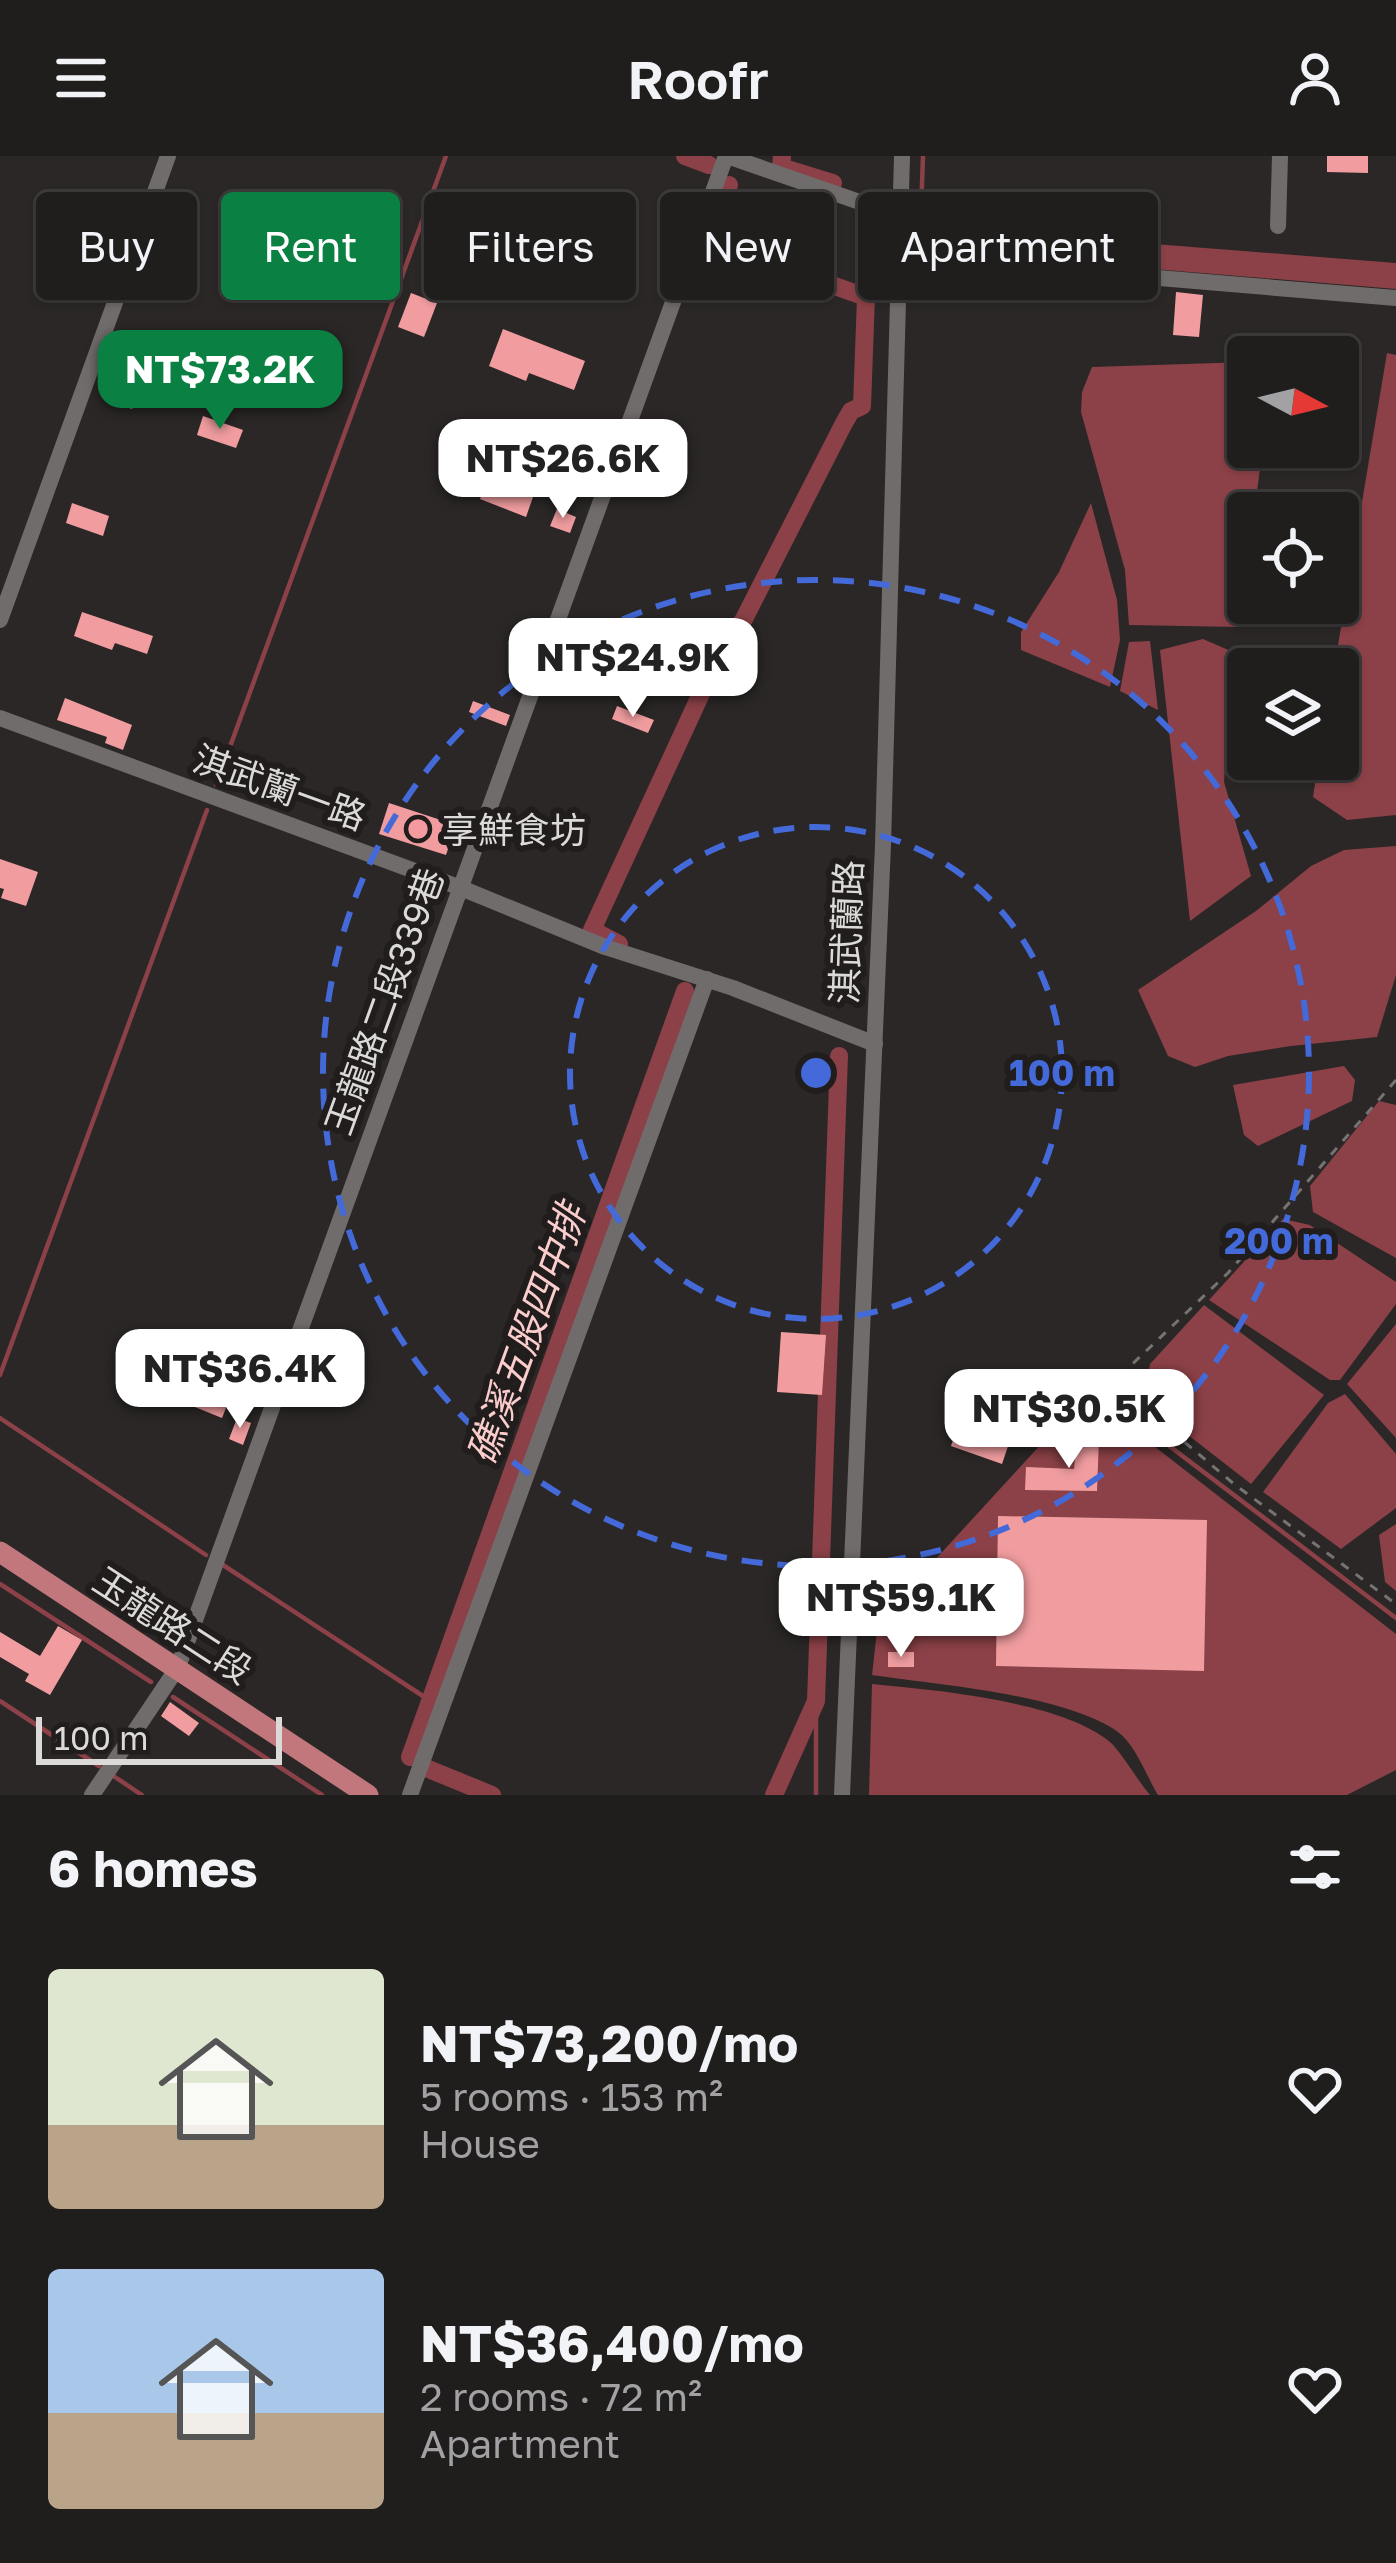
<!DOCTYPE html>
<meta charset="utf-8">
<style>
:root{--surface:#201d1d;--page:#2d2a2a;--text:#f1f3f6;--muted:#a2a2a4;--line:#3d3b3b;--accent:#0b8043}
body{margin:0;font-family:"Golos Text","Noto Sans TC",sans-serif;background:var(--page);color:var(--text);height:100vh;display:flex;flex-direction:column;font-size:45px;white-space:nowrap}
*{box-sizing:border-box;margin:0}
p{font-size:39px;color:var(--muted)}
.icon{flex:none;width:66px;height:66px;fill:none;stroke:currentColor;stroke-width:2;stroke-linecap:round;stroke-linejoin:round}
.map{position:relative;height:1639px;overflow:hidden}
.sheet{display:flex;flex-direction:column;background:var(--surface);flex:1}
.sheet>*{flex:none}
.banner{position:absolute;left:36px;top:36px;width:1326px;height:108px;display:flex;gap:24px}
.needle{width:78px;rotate:97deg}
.fabs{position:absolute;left:1227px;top:180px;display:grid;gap:24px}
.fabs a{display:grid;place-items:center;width:132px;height:132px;border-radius:12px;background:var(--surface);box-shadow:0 3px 9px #0004,0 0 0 3px var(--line);font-size:60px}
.scale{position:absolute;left:36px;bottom:30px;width:246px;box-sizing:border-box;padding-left:12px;border:6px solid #dcd9d9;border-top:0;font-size:33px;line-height:42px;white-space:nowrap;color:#dcd9d9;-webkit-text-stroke:9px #211d1d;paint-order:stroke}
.price{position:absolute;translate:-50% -102px;padding:0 27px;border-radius:24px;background:#fff;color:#222;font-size:39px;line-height:78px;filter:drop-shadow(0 3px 6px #0008)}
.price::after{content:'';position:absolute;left:50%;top:72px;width:36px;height:27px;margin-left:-18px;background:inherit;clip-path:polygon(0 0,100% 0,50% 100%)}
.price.current{background:var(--accent);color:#fff}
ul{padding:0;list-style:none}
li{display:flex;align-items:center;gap:36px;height:300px;padding:0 48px}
li span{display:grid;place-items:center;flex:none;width:336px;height:240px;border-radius:12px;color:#555}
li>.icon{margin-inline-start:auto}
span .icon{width:144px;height:144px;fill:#fffc;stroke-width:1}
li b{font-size:51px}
h2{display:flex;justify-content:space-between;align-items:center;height:144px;padding:0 48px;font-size:51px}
.pill{padding:0 42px;border-radius:12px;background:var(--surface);box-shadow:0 3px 9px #0004,0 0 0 3px var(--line);font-size:42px;line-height:108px}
.pill.current{background:var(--accent);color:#fff}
header{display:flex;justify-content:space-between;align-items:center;height:156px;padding:0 48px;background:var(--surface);font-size:54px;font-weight:600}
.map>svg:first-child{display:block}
.water{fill:#8b4147}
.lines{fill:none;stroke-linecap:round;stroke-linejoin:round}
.stream{stroke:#8b4147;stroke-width:4.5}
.canal{stroke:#8b4147;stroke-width:18}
.building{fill:#f19da0}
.path{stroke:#767373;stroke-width:3;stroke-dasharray:9 9;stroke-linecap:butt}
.minor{stroke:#716c6c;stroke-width:16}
.major{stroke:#c1777c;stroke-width:21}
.ring{fill:none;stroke:#436ad8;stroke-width:6;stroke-dasharray:21 15}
.poi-dot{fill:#f59b9f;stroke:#211d1d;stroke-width:4.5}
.labels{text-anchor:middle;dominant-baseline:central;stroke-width:12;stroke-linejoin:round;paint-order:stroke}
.street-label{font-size:36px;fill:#dcd9d9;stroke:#211d1d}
.poi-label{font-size:36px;fill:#dcd9d9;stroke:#211d1d;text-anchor:start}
.water-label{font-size:39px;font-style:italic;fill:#fbcdcd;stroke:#211d1d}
.centre{fill:#436ad8;stroke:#211d1d;stroke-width:6}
.ring-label{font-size:36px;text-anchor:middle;font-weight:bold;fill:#436ad8;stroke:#211d1d;stroke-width:12;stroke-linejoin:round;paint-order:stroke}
</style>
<header><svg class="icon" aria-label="menu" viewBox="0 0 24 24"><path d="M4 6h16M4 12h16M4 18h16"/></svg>Roofr<svg class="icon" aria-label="person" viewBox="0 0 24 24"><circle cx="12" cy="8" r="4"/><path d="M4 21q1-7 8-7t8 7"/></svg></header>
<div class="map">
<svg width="1396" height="1639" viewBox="0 0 1396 1639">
<rect width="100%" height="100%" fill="#2b2727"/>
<g class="water">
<polygon points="925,70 1396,107 1396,133 923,94 920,84"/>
<polygon points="1387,197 1396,199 1396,659 1347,664 1313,641 1319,603 1338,603 1338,513 1334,513"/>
<polygon points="1248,206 1248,291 1263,291 1254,357 1248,357 1248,399 1238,471 1129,469 1125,414 1081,256 1082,236 1092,211"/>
<polygon points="1091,347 1117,444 1120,484 1110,531 1021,494 1021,476 1059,416"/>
<polygon points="1203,483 1233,496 1224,626 1251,720 1190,765 1160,494"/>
<polygon points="1150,485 1158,554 1120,535 1129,486"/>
<polygon points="1396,690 1396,819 1377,881 1291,890 1228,900 1195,911 1168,900 1138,834 1256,755 1311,710 1344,694"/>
<polygon points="1344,910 1355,924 1352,945 1258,990 1244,979 1233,929"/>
<polygon points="1379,945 1396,949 1396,1102 1313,1056 1310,1030"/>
<polygon points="1283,1063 1310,1069 1396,1126 1396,1148 1340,1224 1330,1224 1209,1144"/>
<polygon points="1204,1149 1324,1239 1251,1328 1143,1244 1150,1208"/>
<polygon points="1396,1168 1396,1282 1347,1228"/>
<path d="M1087,1238l309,240v136l-49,25h-189c-11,-18 -23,-51 -40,-63 -55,-38 -179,-47 -246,-57l6,-53z"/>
<polygon points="1345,1238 1396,1298 1396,1352 1341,1393 1263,1336 1328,1247"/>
<polygon points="1396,1368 1396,1435 1385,1426 1379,1379"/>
<path d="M872,1528c63,6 189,17 238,58 12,11 28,39 40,53h-281z"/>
</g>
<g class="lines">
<g class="stream">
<polyline points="920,84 923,0"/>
<polyline points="216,629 446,0"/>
<polyline points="0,1219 207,654"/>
<polyline points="1102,1239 1396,1462"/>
<polyline points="0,1262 206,1399"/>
<polyline points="223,1409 429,1544"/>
<polyline points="0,1428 151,1526"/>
<polyline points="173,1541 322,1639"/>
<polyline points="0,1545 99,1610"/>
<polyline points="112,1619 142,1639"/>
<polyline points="816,1639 816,1545"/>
</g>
<g class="canal">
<polyline points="685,0 709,9"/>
<polyline points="782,0 781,11 833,27"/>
<polyline points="619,788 592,774 718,501 744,463 843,269 851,255 862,250 866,141 709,86 729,29"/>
<polyline points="410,1601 685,835"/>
<polyline points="426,1612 492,1639"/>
<polyline points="774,1639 816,1545 839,900"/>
</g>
</g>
<g class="building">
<polygon points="1327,0 1368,0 1368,17 1327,16"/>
<polygon points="1176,136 1203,139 1199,181 1173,179"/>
<polygon points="411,137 437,147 424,181 398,171"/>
<polygon points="503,173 585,205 574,234 529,217 526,225 489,210"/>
<polygon points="118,232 136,238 132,253 113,246"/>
<polygon points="203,260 243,274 236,292 197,279"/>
<polygon points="502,287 546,304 526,361 480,343 483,335 461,326 466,314 488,323"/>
<polygon points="72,347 109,360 103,380 66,367"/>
<polygon points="557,353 576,361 570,377 550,370"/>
<polygon points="82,456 153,480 147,498 115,487 112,494 74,480"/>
<polygon points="610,489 646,502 639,519 604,506"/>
<polygon points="65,542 132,569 123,594 105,587 107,581 57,564"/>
<polygon points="473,545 510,559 506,570 469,556"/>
<polygon points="617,550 654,564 648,577 612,563"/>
<polygon points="389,647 456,669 446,699 379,678"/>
<polygon points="0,703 38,716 26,750 1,742 4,733 0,732"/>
<polygon points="781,1176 826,1179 822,1239 777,1236"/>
<polygon points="203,1216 235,1229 222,1262 190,1249"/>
<polygon points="969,1234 1021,1252 1002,1308 951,1290"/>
<polygon points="237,1262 251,1267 243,1289 229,1283"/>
<polygon points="1077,1281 1099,1282 1097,1335 1025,1334 1026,1311 1074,1313"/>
<polygon points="998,1360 1207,1364 1204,1515 996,1510"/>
<polygon points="58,1470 82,1484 50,1539 25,1525 29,1518 0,1501 0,1476 40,1500"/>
<rect x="888" y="1496" width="26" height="15"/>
<polygon points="170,1546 199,1567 189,1580 161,1560"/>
</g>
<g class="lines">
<polyline class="path" points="1396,924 1228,1117 1124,1216 1116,1228 1234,1328 1396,1448"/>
<g class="minor">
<polyline points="727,0 900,60"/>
<polyline points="1278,70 1280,0"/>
<polyline points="896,100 1396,142"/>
<polyline points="0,464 168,0"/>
<polyline points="0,562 461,732 605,791 733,832 875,888"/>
<polyline points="92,1639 178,1511 726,0"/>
<polyline points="410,1639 707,823"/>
<polyline points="842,1639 883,689 902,0"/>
</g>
<polyline class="major" points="0,1396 368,1639"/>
</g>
<g class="ring">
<circle cx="816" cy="917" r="246"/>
<circle cx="816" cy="917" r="493"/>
</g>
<circle class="poi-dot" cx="418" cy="673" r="12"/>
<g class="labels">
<g class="street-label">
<text transform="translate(280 631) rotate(20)">淇武蘭一路</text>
<text transform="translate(846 776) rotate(-88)">淇武蘭路</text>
<text transform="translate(384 845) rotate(-70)">玉龍路二段339巷</text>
<text transform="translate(173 1469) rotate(33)">玉龍路二段</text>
</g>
<g class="poi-label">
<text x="442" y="673">享鮮食坊</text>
</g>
<g class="water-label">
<text transform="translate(526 1178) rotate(-70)">礁溪五股四中排</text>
</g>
</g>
<circle cx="816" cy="917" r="18" class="centre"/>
<g class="ring-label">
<text x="1062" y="930">100 m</text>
<text x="1279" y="1098">200 m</text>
</g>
</svg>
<div class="fabs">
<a><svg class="needle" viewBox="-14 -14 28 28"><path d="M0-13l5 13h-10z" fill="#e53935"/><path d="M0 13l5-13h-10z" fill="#a2a2a4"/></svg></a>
<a><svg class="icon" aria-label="locate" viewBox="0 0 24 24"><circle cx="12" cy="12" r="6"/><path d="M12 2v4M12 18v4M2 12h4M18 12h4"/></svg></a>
<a><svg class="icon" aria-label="layers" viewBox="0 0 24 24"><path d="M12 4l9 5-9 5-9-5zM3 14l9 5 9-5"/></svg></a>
</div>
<div class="scale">100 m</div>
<b class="price current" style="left:220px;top:276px">NT$73.2K</b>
<b class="price" style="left:563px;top:365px">NT$26.6K</b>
<b class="price" style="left:633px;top:564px">NT$24.9K</b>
<b class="price" style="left:240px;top:1275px">NT$36.4K</b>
<b class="price" style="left:1069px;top:1315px">NT$30.5K</b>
<b class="price" style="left:901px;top:1504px">NT$59.1K</b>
<div class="banner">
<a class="pill">Buy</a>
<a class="pill current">Rent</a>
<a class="pill">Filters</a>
<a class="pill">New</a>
<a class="pill">Apartment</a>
</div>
</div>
<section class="sheet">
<h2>6 homes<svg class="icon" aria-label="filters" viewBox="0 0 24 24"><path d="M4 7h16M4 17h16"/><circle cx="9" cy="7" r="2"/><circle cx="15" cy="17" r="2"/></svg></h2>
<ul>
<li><span style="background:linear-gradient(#dfe7d0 65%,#b9a48a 0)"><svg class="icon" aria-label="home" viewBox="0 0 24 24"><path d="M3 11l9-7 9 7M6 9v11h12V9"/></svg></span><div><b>NT$73,200/mo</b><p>5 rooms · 153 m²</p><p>House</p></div><svg class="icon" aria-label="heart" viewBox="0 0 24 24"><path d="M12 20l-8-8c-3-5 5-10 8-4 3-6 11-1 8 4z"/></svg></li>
<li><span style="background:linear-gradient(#a9c7e8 60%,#b9a48a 0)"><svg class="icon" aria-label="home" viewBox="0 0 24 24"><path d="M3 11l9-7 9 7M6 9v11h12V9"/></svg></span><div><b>NT$36,400/mo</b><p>2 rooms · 72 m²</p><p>Apartment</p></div><svg class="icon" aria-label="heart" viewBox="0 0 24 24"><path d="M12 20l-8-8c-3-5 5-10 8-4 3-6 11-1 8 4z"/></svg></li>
</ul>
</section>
